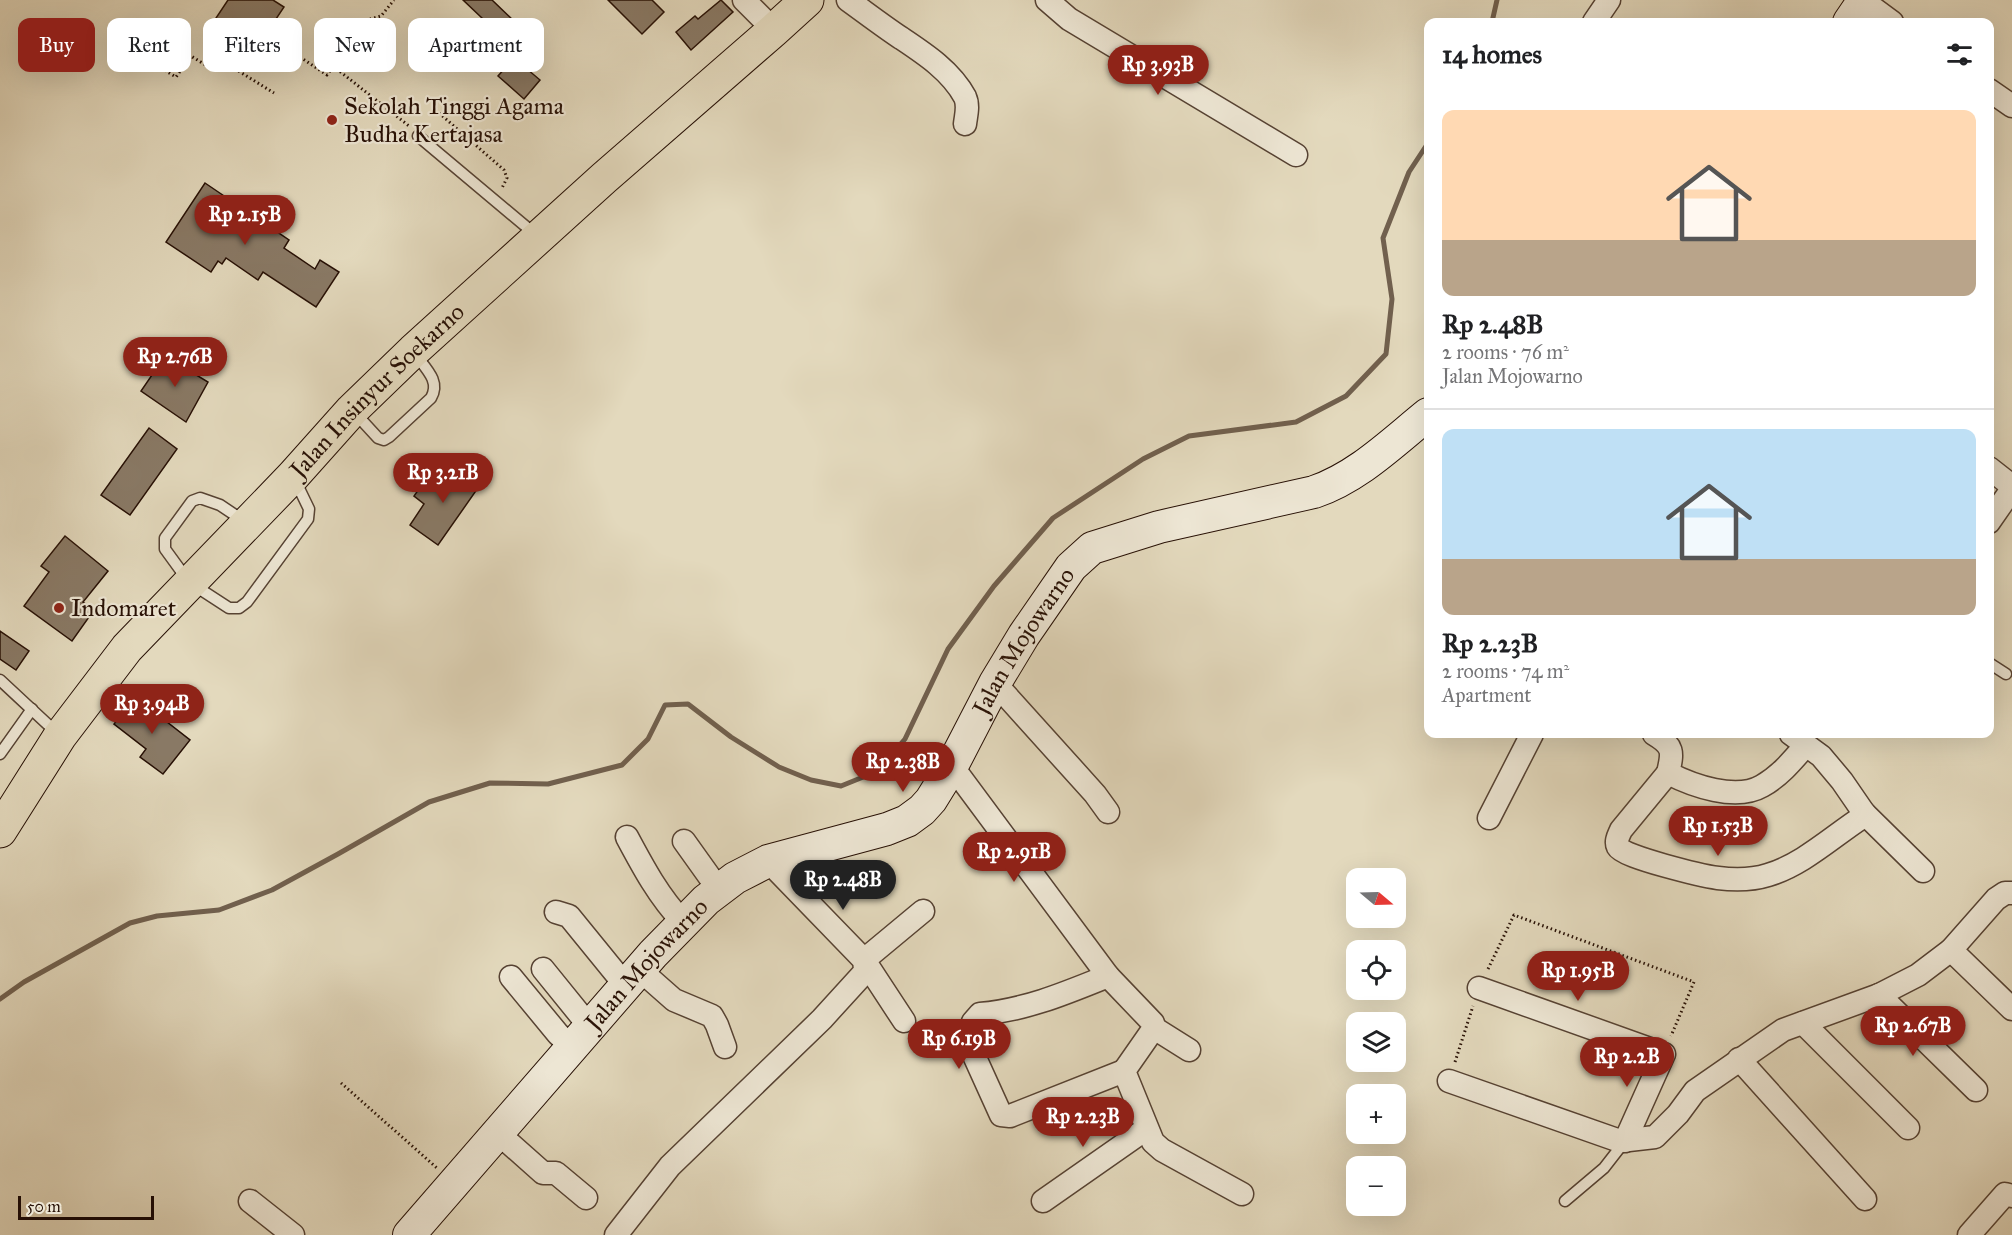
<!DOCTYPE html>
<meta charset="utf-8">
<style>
:root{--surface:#fff;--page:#f6f6f6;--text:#202124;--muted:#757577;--line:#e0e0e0;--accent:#8f2418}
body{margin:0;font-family:"IM FELL Great Primer",serif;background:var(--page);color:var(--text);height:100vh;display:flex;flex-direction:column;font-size:22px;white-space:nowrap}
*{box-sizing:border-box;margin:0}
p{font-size:20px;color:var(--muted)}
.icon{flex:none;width:33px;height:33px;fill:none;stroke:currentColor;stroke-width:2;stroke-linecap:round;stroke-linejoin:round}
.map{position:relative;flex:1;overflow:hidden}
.details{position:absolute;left:1424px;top:18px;width:570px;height:720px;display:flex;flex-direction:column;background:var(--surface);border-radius:12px;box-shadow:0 6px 24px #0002}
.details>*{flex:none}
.banner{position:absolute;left:18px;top:18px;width:570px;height:54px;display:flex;gap:12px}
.needle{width:39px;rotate:109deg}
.fabs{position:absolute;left:1346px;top:868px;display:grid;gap:12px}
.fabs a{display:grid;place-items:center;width:60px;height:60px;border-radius:12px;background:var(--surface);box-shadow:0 6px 24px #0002;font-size:30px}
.scale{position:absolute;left:18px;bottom:15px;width:136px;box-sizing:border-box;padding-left:6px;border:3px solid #271005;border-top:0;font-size:16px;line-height:21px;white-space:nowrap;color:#271005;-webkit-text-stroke:4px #ede6d4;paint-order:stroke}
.price{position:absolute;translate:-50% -51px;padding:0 14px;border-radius:21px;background:var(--accent);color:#fff;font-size:20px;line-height:39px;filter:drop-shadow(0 2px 3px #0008)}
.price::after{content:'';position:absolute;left:50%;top:36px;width:18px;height:14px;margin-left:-9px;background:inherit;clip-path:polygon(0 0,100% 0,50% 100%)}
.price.current{background:#222;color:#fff}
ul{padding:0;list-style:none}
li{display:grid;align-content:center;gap:12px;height:318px;padding:0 18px}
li+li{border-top:2px solid var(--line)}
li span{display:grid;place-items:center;height:186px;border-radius:12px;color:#555}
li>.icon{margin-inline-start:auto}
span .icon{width:108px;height:108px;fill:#fffc;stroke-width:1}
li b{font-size:26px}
h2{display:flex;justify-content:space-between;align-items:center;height:72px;padding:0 18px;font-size:26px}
.tag{padding:0 21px;border-radius:12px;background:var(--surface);box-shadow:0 6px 24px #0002;font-size:21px;line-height:54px}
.tag.current{background:var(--accent);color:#fff}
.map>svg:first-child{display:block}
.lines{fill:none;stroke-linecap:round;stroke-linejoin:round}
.stream{stroke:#71604e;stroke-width:5}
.building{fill:#897965;stroke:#271005;stroke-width:1.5}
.lane-casing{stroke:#564233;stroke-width:13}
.street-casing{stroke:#564233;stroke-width:25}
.secondary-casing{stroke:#271005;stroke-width:34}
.primary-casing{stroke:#271005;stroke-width:35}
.path{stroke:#271005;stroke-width:3;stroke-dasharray:1.5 3;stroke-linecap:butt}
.lane{stroke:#ede6d4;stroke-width:10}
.street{stroke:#ede6d4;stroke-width:22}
.secondary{stroke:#ede6d4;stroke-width:32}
.primary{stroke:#e3d9bd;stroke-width:33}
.poi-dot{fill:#8f2418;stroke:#ede6d4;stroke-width:2}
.labels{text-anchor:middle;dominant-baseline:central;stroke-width:4.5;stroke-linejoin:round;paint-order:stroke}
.poi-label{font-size:24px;fill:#271005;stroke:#ede6d4;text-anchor:start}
.street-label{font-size:24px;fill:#271005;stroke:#ede6d4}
</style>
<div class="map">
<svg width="2012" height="1235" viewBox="0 0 2012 1235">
<rect width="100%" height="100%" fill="#e3d9bd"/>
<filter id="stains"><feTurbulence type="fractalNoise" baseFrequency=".00333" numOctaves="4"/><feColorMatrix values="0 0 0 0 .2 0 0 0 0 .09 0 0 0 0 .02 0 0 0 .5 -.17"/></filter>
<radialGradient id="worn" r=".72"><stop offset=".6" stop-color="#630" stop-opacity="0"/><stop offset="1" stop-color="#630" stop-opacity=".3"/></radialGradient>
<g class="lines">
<g class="stream">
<polyline points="1492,22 1497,0"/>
<polyline points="0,999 24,982 130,923 157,916 219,910 272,890 338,854 429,802 490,783 548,784 622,765 648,739 665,705 688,704 731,737 779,767 811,780 841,786 878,771 905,739 948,649 994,586 1053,518 1143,459 1189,436 1296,422 1346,396 1386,354 1392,299 1383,238 1409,172 1428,143"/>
</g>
</g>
<g class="building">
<polygon points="228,0 273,0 284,7 254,52 212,24"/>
<polygon points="463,0 492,0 516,23 503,38"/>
<polygon points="608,0 652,0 664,12 642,34"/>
<polygon points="721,0 733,12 691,50 676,32 695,16 698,19"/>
<polygon points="514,58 540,80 524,99 498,76"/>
<polygon points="205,183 289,240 284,248 315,269 320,260 339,272 316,307 263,272 258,280 226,258 222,264 218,261 211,272 166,242"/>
<polygon points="165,356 208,382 186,422 141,391"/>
<polygon points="149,428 177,449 130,515 101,495"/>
<polygon points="452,465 480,485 438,545 410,525 424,504 414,496 426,479 436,487"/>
<polygon points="65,536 108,571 83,602 94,610 72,641 24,606 49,572 41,566"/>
<polygon points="0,631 29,651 16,670 0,659"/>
<polygon points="135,697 190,740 163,774 140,757 146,749 114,724"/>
</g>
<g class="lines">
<defs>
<g id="lane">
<polyline points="418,136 536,235"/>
<path d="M355,413l23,25 6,2 5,-3 42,-39c10,-17 -6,-30 -16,-44"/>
<polyline points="244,521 220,505 200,498 192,501 165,538 165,549 189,582 229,608 239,608 247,602 308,519 309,509 295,480"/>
<polyline points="1989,663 2006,674"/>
<polyline points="0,680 58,734"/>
<polyline points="0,754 32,709"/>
<polyline points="1565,1201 1604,1168 1625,1141"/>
</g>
<g id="street">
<polyline points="744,0 774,30"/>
<path d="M848,0c18,13 35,26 53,38 24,16 50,33 64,59 4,9 1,18 0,27"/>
<polyline points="1047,0 1069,19 1296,155"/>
<polyline points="1862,0 1892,22"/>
<polyline points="1594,22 1609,0"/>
<polyline points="1989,90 2012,106"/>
<polyline points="1989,468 2012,486"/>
<polyline points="1989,522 2012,489"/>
<polyline points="995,683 1095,794 1108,812"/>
<path d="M1654,734c20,12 19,18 14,39 25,13 68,28 94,13 18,-10 31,-26 44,-41"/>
<polyline points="1791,734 1821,756 1842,781 1864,813 1923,871"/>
<polyline points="952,766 1108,976 1153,1023 1154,1028 1124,1071 1153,1142 1162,1150 1242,1194"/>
<path d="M1668,773l-47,57c-2,5 -6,11 -3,17 5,10 85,29 100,31 16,2 34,2 50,-3 34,-10 64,-38 93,-57l3,-5"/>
<polyline points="1489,818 1532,734"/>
<path d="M627,837c16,30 32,60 56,85"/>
<polyline points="684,841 719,890"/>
<polyline points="556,912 569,916 626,986"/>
<polyline points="1951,950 2012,1009"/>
<polyline points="543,969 590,1027"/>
<polyline points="640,970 674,1000 712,1016 717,1025 725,1047"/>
<path d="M1108,976c-42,17 -82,34 -128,38l-7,8 -6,18 34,75 9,1 114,-45"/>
<polyline points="511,977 558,1034 573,1048"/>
<polyline points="1479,988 1664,1054 1625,1141"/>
<polyline points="1879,995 1976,1090"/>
<polyline points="904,1021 864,960 923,911"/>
<polyline points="1803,1023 1908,1128"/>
<polyline points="1154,1028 1189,1050"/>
<polyline points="1739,1059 1865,1199"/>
<polyline points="1449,1081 1620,1141 1655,1137 1678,1114 1695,1091 1783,1030 1879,995 1918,975 1951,950 1996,899 2005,893 2012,893"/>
<polyline points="498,1133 543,1173 556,1173 586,1198"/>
<polyline points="250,1201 293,1235"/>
<polyline points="1043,1201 1146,1129"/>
<polyline points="616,1235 670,1166 822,1019 863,974 865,969 864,960 768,861"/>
<polyline points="1969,1235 2005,1194 2012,1196"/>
</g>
<g id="secondary">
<polyline points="1849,22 1864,0"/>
<path id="s1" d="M409,1235l244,-281 53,-54 29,-22 33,-17 119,-32 20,-8 15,-11 9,-10 21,-34 43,-83 29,-48 47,-68 21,-19 67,-21 155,-35c44,-15 78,-49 114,-78"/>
</g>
<g id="primary">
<path id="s2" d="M0,831l60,-95 67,-88 166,-172 59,-66 61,-59 191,-173 170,-148 33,-30"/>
</g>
</defs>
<use href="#lane" class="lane-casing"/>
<use href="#street" class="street-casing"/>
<use href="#secondary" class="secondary-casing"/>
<use href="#primary" class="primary-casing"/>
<g class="path">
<polyline points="270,37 327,75 367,20 381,16 394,0"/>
<polyline points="333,66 409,126"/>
<polyline points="161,68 176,77 191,56 212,69 224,62 274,93"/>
<polyline points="439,113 504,170 507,178 502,188"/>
<polyline points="1488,969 1514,915 1694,982 1671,1036"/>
<polyline points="1455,1062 1473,1006"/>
<polyline points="341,1083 437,1168"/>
</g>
<use href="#lane" class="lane"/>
<use href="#street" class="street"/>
<use href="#secondary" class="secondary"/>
<use href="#primary" class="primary"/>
</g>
<g class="poi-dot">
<circle cx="332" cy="120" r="6"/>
<circle cx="59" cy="608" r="6"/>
</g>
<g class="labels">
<g class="poi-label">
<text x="344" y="106">Sekolah Tinggi Agama<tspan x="344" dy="28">Budha Kertajasa</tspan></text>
<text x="71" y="608">Indomaret</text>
</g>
<g class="street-label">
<text stroke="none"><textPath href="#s2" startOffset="582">Jalan Insinyur Soekarno</textPath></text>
<text stroke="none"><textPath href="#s1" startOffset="882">Jalan Mojowarno</textPath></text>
<text stroke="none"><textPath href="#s1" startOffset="360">Jalan Mojowarno</textPath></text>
</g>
</g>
<rect width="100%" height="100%" filter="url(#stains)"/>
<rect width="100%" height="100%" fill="url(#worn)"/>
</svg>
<div class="fabs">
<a><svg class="needle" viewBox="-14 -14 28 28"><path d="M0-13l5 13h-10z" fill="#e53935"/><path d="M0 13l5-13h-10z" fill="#757577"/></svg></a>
<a><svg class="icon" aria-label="locate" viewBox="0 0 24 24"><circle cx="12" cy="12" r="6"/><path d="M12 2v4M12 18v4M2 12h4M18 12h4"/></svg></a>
<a><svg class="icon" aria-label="layers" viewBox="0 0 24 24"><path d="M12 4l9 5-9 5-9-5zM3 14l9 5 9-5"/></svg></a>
<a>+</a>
<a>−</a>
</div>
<div class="scale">50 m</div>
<b class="price" style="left:1158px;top:96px">Rp 3.93B</b>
<b class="price" style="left:245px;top:246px">Rp 2.15B</b>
<b class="price" style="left:175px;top:388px">Rp 2.76B</b>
<b class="price" style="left:443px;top:504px">Rp 3.21B</b>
<b class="price" style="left:152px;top:735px">Rp 3.94B</b>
<b class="price" style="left:903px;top:793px">Rp 2.38B</b>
<b class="price" style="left:1718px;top:857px">Rp 1.53B</b>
<b class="price" style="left:1014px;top:883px">Rp 2.91B</b>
<b class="price current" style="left:843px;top:911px">Rp 2.48B</b>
<b class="price" style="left:1578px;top:1002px">Rp 1.95B</b>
<b class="price" style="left:1913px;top:1057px">Rp 2.67B</b>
<b class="price" style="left:959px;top:1070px">Rp 6.19B</b>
<b class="price" style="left:1627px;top:1088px">Rp 2.2B</b>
<b class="price" style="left:1083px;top:1148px">Rp 2.23B</b>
<div class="banner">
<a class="tag current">Buy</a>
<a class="tag">Rent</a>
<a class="tag">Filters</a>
<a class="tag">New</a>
<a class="tag">Apartment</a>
</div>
<section class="details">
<h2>14 homes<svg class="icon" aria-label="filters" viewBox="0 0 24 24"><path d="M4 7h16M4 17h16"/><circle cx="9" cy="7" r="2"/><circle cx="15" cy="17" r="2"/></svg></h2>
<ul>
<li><span style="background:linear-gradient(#ffd9b3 70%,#b9a48a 0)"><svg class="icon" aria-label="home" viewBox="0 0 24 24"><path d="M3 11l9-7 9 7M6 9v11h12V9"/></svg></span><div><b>Rp 2.48B</b><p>2 rooms · 76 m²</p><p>Jalan Mojowarno</p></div></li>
<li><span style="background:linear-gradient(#bfe0f5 70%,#b9a48a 0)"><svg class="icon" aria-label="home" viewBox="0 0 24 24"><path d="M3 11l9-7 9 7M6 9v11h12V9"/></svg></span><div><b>Rp 2.23B</b><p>2 rooms · 74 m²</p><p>Apartment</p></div></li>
</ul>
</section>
</div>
